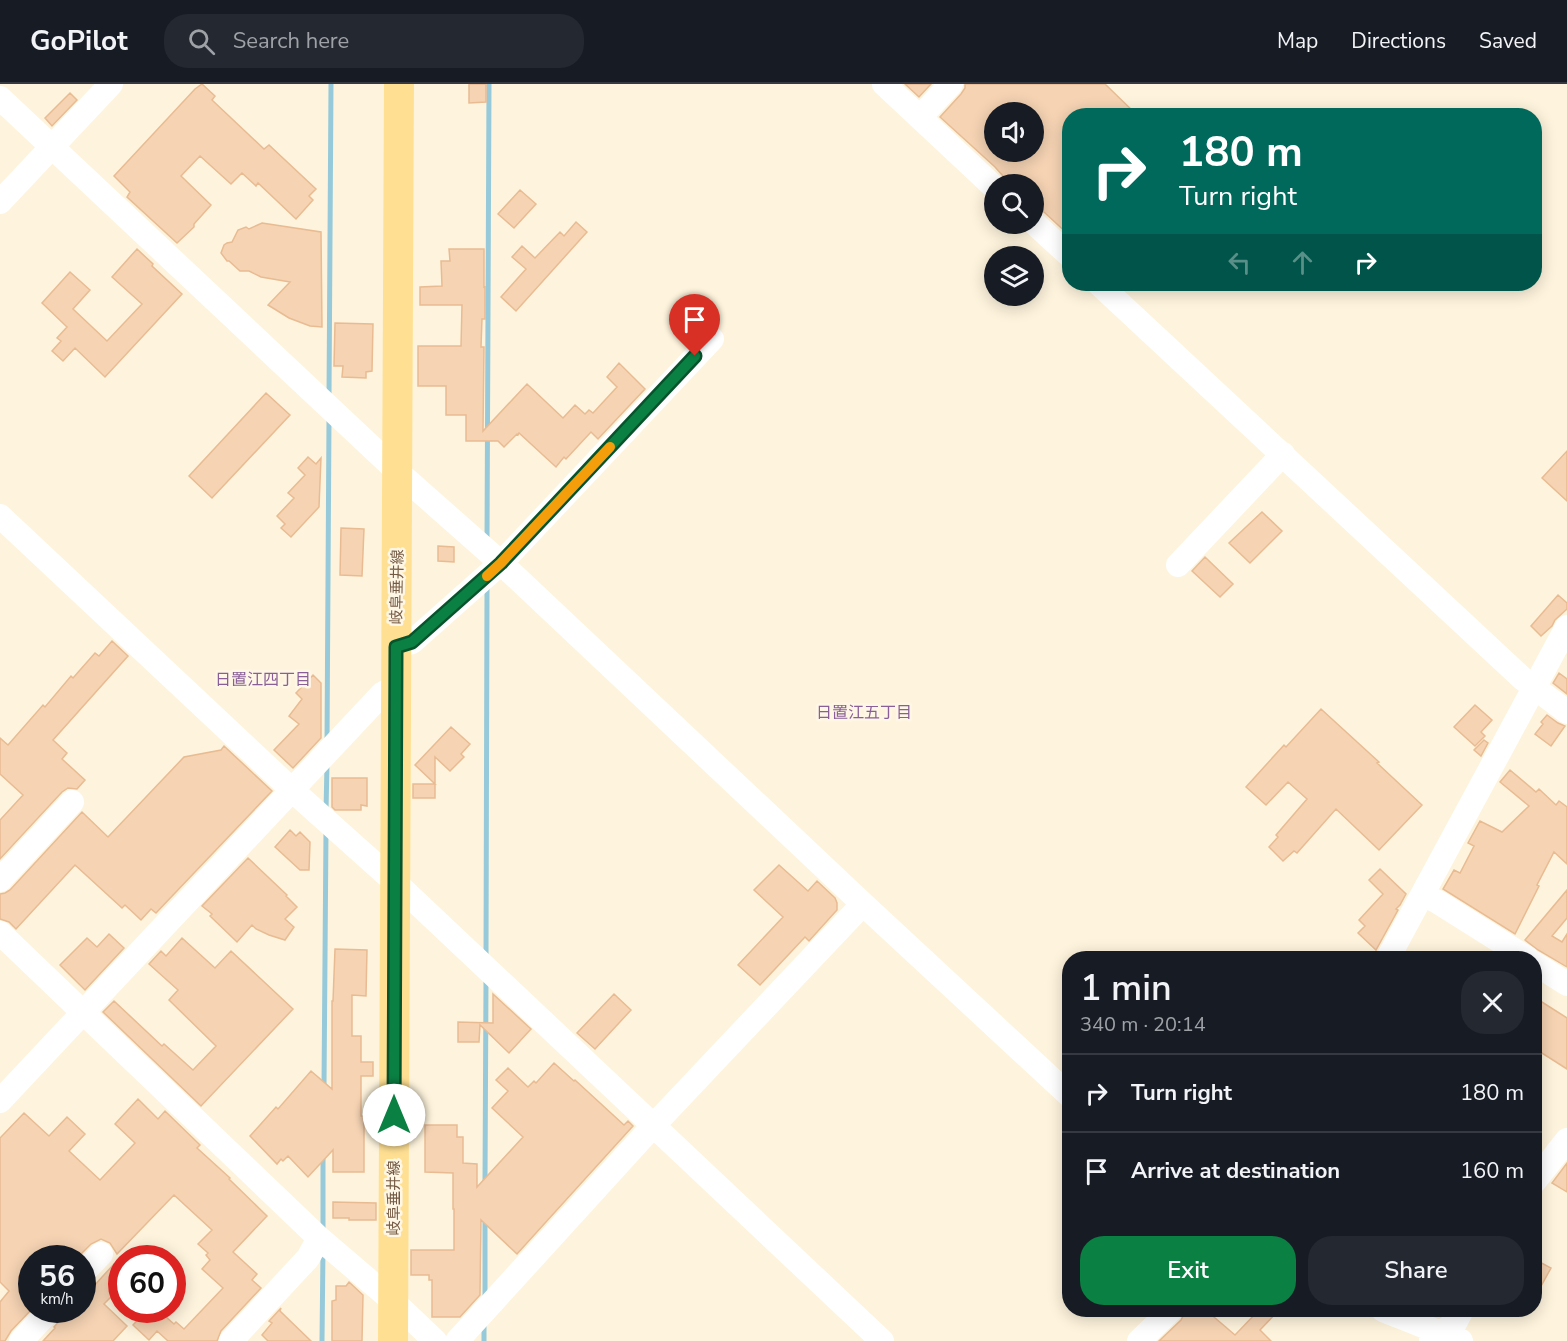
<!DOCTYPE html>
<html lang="en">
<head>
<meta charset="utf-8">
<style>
	body { margin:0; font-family:"Nunito Sans","Noto Sans JP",sans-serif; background:#242831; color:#f1f3f6; height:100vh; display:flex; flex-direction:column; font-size:22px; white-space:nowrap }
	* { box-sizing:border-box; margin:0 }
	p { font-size:20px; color:#9ea1a6 }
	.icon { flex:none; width:33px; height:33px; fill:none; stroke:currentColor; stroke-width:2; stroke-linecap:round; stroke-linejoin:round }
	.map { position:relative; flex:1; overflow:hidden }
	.details { position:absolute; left:1062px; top:867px; width:480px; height:366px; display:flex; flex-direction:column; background:#171b24; border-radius:24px; box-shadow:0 3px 15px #0003 }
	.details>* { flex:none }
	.guide { position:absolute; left:1062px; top:24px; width:480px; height:183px; border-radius:24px; box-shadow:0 3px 15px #0003; background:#00695c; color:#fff; overflow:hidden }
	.controls { position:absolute; left:984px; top:18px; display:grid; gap:12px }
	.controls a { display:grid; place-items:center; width:60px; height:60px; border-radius:50%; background:#171b24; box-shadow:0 3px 15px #0003; font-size:30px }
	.speed { position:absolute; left:18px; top:1161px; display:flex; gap:12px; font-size:30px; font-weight:700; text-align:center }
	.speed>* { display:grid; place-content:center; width:78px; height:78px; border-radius:50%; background:#171b24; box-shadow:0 3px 15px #0003; line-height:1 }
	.speed small { font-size:15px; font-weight:400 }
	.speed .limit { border:9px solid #d22; background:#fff; color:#111 }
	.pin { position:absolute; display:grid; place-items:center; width:51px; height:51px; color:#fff; margin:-62px -26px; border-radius:50% 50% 50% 0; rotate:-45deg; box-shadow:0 0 6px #0007 }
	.pin .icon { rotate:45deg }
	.me { position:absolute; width:66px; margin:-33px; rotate:0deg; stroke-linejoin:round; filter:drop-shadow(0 0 4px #0008) }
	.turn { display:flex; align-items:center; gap:21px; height:126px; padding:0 18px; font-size:27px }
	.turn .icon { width:78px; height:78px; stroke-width:2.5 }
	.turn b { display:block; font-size:42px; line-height:51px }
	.lanes { display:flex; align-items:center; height:57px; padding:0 18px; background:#0003; justify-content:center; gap:30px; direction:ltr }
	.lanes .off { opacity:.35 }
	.round { display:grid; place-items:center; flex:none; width:63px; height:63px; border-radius:24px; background:#242831 }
	.head { display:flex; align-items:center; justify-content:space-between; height:102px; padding:0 18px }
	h1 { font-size:36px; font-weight:600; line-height:45px }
	.primary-button { display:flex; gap:12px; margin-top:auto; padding:12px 18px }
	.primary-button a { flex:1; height:69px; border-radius:24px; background:#0b8043; color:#fff; font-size:24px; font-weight:600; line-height:69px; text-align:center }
	.primary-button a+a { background:#242831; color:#f1f3f6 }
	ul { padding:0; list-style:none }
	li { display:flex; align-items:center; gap:18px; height:78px; padding:0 18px; border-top:2px solid #363941 }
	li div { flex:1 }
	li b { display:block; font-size:22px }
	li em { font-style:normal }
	header { display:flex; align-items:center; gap:36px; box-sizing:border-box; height:84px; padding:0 30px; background:#171b24; border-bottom:2px solid #363941 }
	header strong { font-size:28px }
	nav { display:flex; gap:33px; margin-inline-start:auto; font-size:21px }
	.search { width:420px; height:54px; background:#242831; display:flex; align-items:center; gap:15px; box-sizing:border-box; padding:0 21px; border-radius:24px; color:#9ea1a6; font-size:22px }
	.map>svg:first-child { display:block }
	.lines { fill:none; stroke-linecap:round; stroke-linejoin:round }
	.stream { stroke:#96cada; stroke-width:5 }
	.building { fill:#f5d3b3; stroke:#e9bb92; stroke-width:1.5; fill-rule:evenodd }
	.minor { stroke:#fff; stroke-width:24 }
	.major { stroke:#ffe093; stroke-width:30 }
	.route-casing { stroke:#07532c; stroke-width:15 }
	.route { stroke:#0b8043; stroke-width:10 }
	.slow { stroke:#f59e0b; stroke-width:10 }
	.labels { text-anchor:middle; stroke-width:5; stroke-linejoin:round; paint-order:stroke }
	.street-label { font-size:15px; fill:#745a44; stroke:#fff7e5 }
	.neighbourhood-label { font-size:16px; fill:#8a5f99; stroke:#fff7e5 }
</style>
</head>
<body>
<header>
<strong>GoPilot</strong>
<div class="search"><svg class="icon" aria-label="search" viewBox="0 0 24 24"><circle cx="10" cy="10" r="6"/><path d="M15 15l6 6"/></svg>Search here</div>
<nav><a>Map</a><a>Directions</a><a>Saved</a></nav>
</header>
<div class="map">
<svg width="1567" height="1257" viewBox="0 0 1567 1257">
	<rect width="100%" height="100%" fill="#fef4dd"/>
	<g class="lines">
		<path class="stream" d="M 329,313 L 331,0
			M 487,457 L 489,0
			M 327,658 L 329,335
			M 326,727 L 327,680
			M 486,874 L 487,503
			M 324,1003 L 326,746
			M 485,1099 L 486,896
			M 323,1147 L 323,1070
			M 485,1213 L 485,1133
			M 322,1257 L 323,1166
			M 484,1257 L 484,1238"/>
	</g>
	<path class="building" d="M 202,0 L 215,12 L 212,16 L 264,65 L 269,61 L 316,105 L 309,112 L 313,116 L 296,135 L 258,99 L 256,102 L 242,89 L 231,100 L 200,72 L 181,92 L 211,121 L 194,140 L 194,143 L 177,159 L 127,113 L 130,108 L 114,92 L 195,5 Z
		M 469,0 L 486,0 L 486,18 L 469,19 Z
		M 905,0 L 931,0 L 919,13 Z
		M 965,0 L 1105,0 L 1138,32 L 1070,32 L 1070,152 L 1044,128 L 1034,123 L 1034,100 L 1010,100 L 995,83 L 940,33 L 961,10 L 965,4 ZM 994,28 L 1034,28 L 1034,68 L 994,68 Z
		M 70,9 L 77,16 L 52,42 L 45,34 Z
		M 520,106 L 536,120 L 514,144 L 498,130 Z
		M 576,138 L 587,148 L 516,227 L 501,213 L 526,185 L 512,173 L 522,162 L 535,174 L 560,148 L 564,152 Z
		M 262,139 L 321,148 L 322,243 L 310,242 L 289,234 L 268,221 L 290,198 L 261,193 L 249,187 L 240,187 L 229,177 L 227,177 L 221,169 L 224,161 L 227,159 L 232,158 L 238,146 L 246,143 L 249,145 Z
		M 137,165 L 153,180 L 152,182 L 182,210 L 105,293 L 75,264 L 63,277 L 52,267 L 61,257 L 57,254 L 67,243 L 42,219 L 70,188 L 90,206 L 73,225 L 107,257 L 142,220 L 112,193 Z
		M 449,165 L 484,165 L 484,204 L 485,202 L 485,235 L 482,235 L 481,263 L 484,263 L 483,347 L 527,300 L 563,334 L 575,321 L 585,330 L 589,326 L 593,329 L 617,303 L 607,293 L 619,279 L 645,305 L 598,355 L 591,348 L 566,375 L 564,373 L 556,383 L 519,349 L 518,351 L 517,350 L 504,363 L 498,357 L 466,357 L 466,331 L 446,331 L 446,302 L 418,302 L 418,262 L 461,262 L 462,221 L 420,221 L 420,203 L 442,202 L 441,177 L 450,177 Z
		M 335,239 L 373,240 L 372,287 L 366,288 L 366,294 L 342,293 L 343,282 L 334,282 Z
		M 266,309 L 290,331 L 212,414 L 189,392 Z
		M 1567,367 L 1567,417 L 1542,394 Z
		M 308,373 L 316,380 L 321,374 L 319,423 L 291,453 L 281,444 L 285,440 L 277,432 L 294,414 L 288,409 L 305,391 L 298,384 Z
		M 1262,428 L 1282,447 L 1250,479 L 1229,459 Z
		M 341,444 L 364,445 L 362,492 L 340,491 Z
		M 438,462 L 454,463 L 454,478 L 438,477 Z
		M 1205,473 L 1233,500 L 1220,513 L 1192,487 Z
		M 1558,511 L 1567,519 L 1567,525 L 1555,536 L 1552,542 L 1541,552 L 1531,542 Z
		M 112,557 L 128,572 L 53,656 L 67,669 L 62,675 L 85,696 L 77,705 L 68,704 L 62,708 L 0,775 L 0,736 L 23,711 L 0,690 L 0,654 L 8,661 L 43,621 L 45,623 L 71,592 L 73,594 L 95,569 L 99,572 Z
		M 1559,589 L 1567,595 L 1567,610 L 1553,599 Z
		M 313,591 L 321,599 L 321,654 L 293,684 L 274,666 L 299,640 L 289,632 L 302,615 L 296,609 Z
		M 1475,621 L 1492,636 L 1481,648 L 1485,652 L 1475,662 L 1454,643 Z
		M 1321,625 L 1379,678 L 1377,679 L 1422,721 L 1379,766 L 1336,725 L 1297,769 L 1294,767 L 1283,777 L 1269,763 L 1278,753 L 1276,751 L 1307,715 L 1288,698 L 1266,721 L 1246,703 L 1284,661 L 1286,663 Z
		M 1547,631 L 1558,639 L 1565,642 L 1551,662 L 1535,650 L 1543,640 L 1541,638 Z
		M 451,643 L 470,660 L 461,670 L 464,673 L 450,687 L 435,673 L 435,714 L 413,714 L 413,700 L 435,700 L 415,681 Z
		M 1484,656 L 1488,659 L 1481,672 L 1474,666 Z
		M 224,662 L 272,707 L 156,829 L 151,825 L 141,836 L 125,821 L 122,824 L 75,781 L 16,845 L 9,838 L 0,835 L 0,810 L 5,809 L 10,806 L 82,728 L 108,753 L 184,673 L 221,666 Z
		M 1510,686 L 1536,708 L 1539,705 L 1556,721 L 1559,717 L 1567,723 L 1567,780 L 1554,768 L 1537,801 L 1539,802 L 1515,850 L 1443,805 L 1454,786 L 1460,789 L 1474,762 L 1468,759 L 1480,737 L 1502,748 L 1529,722 L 1500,698 Z
		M 332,694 L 367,694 L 367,722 L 361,721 L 361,726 L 335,726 L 332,723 Z
		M 290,746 L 296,752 L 300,748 L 310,758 L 309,786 L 300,786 L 275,763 Z
		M 248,774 L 287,811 L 286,812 L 297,823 L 285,835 L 294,843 L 285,856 L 269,851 L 256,845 L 252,841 L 237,858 L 210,832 L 212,830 L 202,822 Z
		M 779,781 L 808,807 L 817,797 L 835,814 L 837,819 L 837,826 L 809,857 L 805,853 L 760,901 L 738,881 L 783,833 L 754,806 Z
		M 1380,785 L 1406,810 L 1400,821 L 1396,825 L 1398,826 L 1376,866 L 1358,849 L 1365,842 L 1359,836 L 1383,810 L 1369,796 Z
		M 1567,806 L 1567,834 L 1552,852 L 1562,858 L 1567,850 L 1567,883 L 1538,866 L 1525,856 Z
		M 109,850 L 124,864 L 85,906 L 60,881 L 87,854 L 97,863 Z
		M 182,854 L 215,884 L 231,867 L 293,925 L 201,1022 L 103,928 L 114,917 L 162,962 L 164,960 L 193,986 L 216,962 L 169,916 L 178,906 L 149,880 L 161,867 L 166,872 Z
		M 335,865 L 367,866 L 366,912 L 352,911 L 352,952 L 361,952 L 361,978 L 373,978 L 373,992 L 361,992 L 361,1032 L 364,1032 L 364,1088 L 333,1088 L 333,1066 L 308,1093 L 288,1072 L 283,1077 L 281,1075 L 277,1080 L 250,1052 L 276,1023 L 278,1025 L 311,987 L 332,1005 L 332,917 L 333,917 Z
		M 493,910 L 531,945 L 509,969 L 480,941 L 479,958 L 458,958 L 458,938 L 493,939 Z
		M 614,910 L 631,926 L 595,965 L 577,949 Z
		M 1534,913 L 1567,934 L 1567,985 L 1534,964 Z
		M 554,979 L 574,997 L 575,996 L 624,1041 L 628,1037 L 633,1042 L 517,1170 L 481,1136 L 480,1211 L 460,1233 L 432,1233 L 432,1196 L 429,1196 L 429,1191 L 411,1191 L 411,1166 L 454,1166 L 454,1125 L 453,1125 L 453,1089 L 425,1088 L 425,1041 L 457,1041 L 457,1053 L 463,1053 L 463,1079 L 477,1080 L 477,1103 L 523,1053 L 492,1024 L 508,1007 L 496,996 L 508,984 L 528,1003 L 534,997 L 536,999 Z
		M 138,1015 L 158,1035 L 165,1027 L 200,1061 L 197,1064 L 230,1094 L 229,1095 L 267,1132 L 233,1168 L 257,1190 L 252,1196 L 261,1204 L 221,1247 L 217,1257 L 168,1257 L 157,1247 L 149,1256 L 133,1241 L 147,1226 L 158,1226 L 174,1240 L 176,1238 L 184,1245 L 223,1204 L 202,1185 L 210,1176 L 206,1171 L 208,1169 L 198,1160 L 212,1146 L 174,1111 L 117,1170 L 110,1159 L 101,1155 L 91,1160 L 77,1174 L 32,1174 L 32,1179 L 19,1192 L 25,1198 L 22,1201 L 32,1210 L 32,1225 L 11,1247 L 5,1257 L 0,1257 L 0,1218 L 9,1207 L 0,1198 L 0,1054 L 24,1029 L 49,1052 L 67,1033 L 85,1050 L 69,1067 L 100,1096 L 135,1059 L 115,1040 Z
		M 1567,1079 L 1567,1108 L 1552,1099 Z
		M 333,1118 L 376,1119 L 376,1136 L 349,1136 L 349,1134 L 333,1134 Z
		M 1534,1175 L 1551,1184 L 1534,1215 Z
		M 114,1180 L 122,1188 L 122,1202 L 104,1220 L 127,1242 L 113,1257 L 43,1257 L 55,1244 L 54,1243 L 61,1235 L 64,1230 L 64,1226 L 82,1226 L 82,1204 L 89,1202 L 92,1204 Z
		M 349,1198 L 363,1211 L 362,1257 L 332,1257 L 332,1217 L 336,1216 L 336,1202 L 346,1202 Z
		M 281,1224 L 280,1227 L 311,1257 L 268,1257 L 262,1251 L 272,1239 L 269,1237 Z
		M 1185,1226 L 1222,1226 L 1214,1233 L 1235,1251 L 1259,1226 L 1279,1226 L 1260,1246 L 1271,1257 L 1159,1257 L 1181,1236 L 1184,1230 Z"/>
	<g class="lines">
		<path class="minor" d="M 884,0 L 994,103
			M 0,14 L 398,388 L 501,479 L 863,820 L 1070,1012
			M 920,33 L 951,0
			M 0,118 L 111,0
			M 1034,139 L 1070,172
			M 1099,200 L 1523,595 L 1567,628
			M 0,432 L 292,706 L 396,799 L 882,1257
			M 1178,481 L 1283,370
			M 396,563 L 412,558 L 501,479 L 712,255
			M 0,796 L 72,718
			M 1423,811 L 1438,818 L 1527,874
			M 0,849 L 319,1154 L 393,1217 L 435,1257
			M 1388,874 L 1567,543
			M 1534,879 L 1567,900
			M 0,1017 L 382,610 L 396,602
			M 1534,1098 L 1567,1056
			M 82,1190 L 101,1170
			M 1383,1226 L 1461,1257
			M 1431,1255 L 1455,1239 L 1462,1226
			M 21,1257 L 50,1226
			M 231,1257 L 308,1174 L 319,1154
			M 457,1257 L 653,1042 L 863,820
			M 1139,1257 L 1171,1226"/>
		<path class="major" d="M 393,1257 L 399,0"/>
	</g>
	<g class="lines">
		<defs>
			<path id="route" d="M 394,1031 L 396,563 L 412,558 L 501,479 L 695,272"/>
		</defs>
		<use href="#route" class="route-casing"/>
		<use href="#route" class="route"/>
		<path class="slow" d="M 487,492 L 501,479 L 610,363"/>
	</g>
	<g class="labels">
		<g class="street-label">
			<text transform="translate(397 503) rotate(-89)" y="5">岐阜垂井線</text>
			<text transform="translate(394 1114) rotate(-90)" y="5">岐阜垂井線</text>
		</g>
		<g class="neighbourhood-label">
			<text x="263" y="601">日置江四丁目</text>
			<text x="864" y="634">日置江五丁目</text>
		</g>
	</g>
</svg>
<div class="controls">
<a><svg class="icon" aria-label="sound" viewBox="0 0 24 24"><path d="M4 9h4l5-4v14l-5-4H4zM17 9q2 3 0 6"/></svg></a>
<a><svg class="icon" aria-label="search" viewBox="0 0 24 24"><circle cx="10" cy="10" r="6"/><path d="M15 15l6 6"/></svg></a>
<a><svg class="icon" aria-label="layers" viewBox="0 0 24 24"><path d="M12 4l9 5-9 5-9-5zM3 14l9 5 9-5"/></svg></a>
</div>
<div class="speed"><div>56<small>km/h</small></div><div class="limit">60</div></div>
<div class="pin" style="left:695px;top:272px;background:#d93025"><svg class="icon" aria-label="arrive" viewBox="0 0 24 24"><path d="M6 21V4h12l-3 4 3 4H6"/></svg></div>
<svg class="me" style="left:394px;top:1031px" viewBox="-20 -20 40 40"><circle r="19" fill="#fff"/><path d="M0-13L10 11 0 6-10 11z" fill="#0b8043"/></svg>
<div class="guide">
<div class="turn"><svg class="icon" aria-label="right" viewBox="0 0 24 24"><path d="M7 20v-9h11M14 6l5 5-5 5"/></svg><div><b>180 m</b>Turn right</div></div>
<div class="lanes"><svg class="icon off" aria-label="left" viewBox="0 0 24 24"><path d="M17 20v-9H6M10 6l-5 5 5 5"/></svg><svg class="icon off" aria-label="ahead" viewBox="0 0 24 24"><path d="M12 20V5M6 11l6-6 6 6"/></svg><svg class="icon" aria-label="right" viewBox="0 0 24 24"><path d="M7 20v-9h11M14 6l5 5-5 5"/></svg></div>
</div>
<section class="details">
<div class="head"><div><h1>1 min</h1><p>340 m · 20:14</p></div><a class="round"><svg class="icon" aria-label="close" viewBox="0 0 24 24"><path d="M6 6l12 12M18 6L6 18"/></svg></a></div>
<ul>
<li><svg class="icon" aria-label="right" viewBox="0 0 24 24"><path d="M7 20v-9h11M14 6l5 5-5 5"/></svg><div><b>Turn right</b></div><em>180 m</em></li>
<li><svg class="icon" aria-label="arrive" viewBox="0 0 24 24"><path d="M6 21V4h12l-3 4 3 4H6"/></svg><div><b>Arrive at destination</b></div><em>160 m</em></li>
</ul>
<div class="primary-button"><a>Exit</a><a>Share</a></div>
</section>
</div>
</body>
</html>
